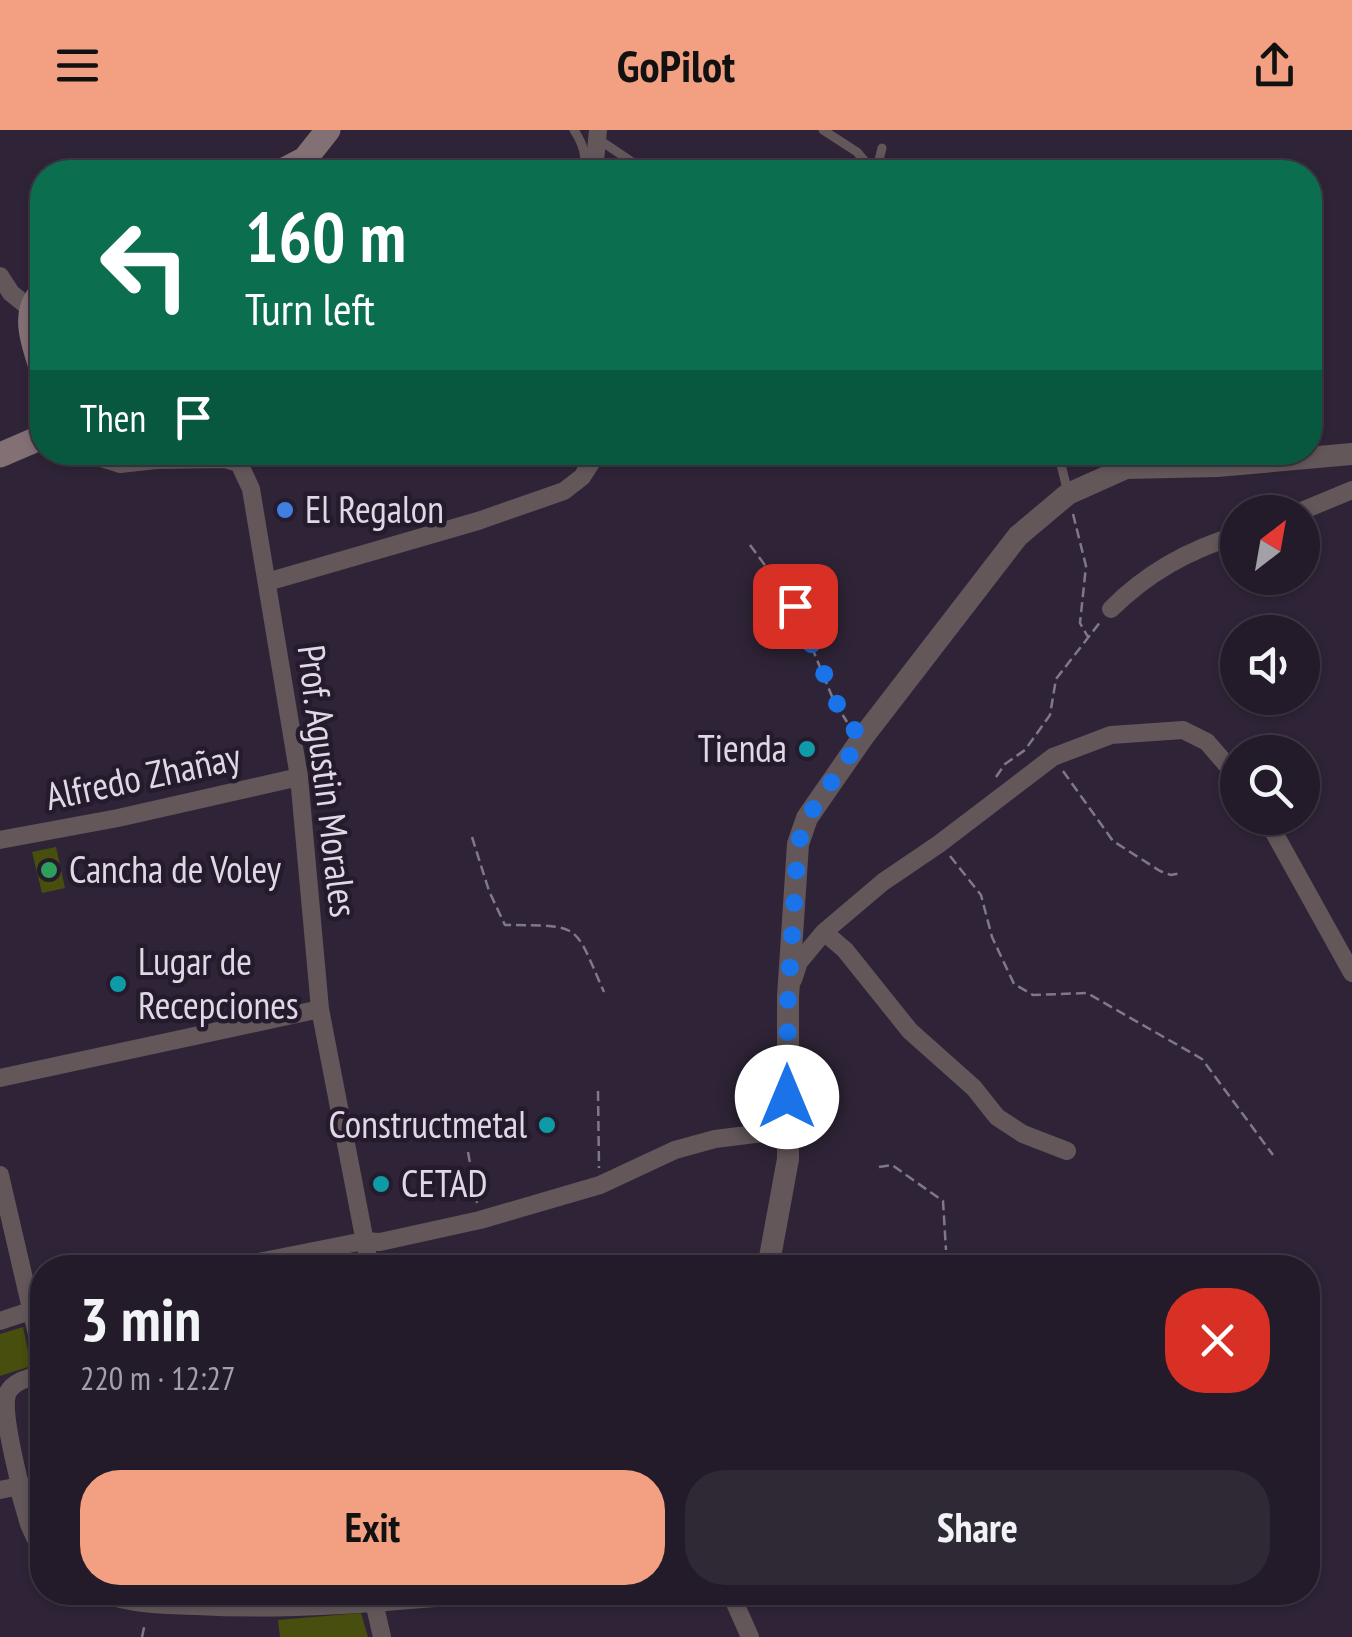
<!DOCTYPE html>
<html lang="en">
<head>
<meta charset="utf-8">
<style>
	body { margin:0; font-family:"PT Sans Narrow",sans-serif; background:#2f2835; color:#f1f3f6; height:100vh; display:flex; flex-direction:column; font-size:38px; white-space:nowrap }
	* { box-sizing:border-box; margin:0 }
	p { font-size:32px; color:#a3a1a8 }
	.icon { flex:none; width:55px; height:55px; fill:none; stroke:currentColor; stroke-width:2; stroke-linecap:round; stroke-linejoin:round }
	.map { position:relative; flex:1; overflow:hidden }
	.drawer { position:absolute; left:30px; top:1125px; width:1290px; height:350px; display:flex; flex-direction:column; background:#231b29; border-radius:40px; box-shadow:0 2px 8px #0004,0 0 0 2px #403946 }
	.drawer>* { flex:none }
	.top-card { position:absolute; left:30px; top:30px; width:1292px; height:305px; border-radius:40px; box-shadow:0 2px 8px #0004,0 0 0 2px #403946; background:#0b6e4f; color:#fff; overflow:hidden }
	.needle { width:65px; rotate:31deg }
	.fabs { position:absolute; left:1220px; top:365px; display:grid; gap:20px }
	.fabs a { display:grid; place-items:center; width:100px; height:100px; border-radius:50%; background:#231b29; box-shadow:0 2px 8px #0004,0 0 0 2px #403946; font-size:50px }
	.pin { position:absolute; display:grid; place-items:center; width:85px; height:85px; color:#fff; margin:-42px; border-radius:20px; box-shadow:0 5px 15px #0006 }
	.me { position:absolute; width:110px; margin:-55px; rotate:0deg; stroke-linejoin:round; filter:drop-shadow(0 0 8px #0008) }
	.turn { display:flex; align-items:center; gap:35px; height:210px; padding:0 50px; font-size:45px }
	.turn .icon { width:130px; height:130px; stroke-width:2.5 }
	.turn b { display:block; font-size:70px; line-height:85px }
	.then { display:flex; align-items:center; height:95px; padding:0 50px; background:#0003; gap:20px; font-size:38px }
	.round { display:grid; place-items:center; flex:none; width:105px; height:105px; border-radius:40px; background:#2f2835 }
	.head { display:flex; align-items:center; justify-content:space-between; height:170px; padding:0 50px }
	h1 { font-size:60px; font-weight:700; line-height:75px }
	.cta { display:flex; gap:20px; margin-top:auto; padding:20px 50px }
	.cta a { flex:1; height:115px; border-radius:40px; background:#f2a081; color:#111; font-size:40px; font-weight:700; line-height:115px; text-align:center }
	.cta a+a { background:#2f2835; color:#f1f3f6 }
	header { display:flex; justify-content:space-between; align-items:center; height:130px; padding:0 50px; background:#f2a081; color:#111; font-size:45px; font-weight:700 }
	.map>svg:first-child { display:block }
	.green { fill:#484e0d }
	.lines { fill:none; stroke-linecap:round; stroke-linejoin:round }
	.path { stroke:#807787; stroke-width:2.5; stroke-dasharray:10 5; stroke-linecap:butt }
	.service { stroke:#63575a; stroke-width:9 }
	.minor { stroke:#63575a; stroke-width:18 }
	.tertiary { stroke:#63575a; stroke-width:22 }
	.secondary { stroke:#837074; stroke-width:25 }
	.route { stroke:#1a73e8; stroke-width:18; stroke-dasharray:0 32.4 }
	.shop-dot { fill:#3f7fe0; stroke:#251b2d; stroke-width:4 }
	.culture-dot { fill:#0f9aa8; stroke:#251b2d; stroke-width:4 }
	.leisure-dot { fill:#2e9e5b; stroke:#251b2d; stroke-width:4 }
	.labels { text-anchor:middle; stroke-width:9; stroke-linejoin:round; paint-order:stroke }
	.poi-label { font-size:38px; fill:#dfd9e5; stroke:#251b2d; text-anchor:start }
	.street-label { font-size:38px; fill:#dfd9e5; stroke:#251b2d }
</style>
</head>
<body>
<header><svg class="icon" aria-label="menu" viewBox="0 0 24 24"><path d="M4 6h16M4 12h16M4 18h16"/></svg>GoPilot<svg class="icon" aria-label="share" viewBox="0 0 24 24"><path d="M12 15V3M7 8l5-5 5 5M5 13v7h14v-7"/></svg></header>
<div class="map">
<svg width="1352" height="1507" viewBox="0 0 1352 1507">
	<rect width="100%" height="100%" fill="#2f2437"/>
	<path class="green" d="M 56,717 L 65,758 L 42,763 L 32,722 Z
		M 23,1197 L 31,1236 L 0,1246 L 0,1204 Z
		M 361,1483 L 368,1507 L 280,1507 L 278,1490 Z"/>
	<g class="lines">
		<path class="path" d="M 1073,384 L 1086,436 L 1080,493 L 1088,507
			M 750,415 L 795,476 L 833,569 L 847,592
			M 1063,641 L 1113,711 L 1160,741 L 1171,745 L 1181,743
			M 996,647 L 1005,634 L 1025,620 L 1050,585 L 1056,549 L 1101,491
			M 472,707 L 489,761 L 505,795 C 583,796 573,792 604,862
			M 950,726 L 981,765 L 992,807 L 1014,854 L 1033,865 L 1087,863 L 1202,929 L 1273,1025
			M 598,961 L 599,1038
			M 468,1022 L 477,1073
			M 879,1037 L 892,1035 L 943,1071 L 946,1120
			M 142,1507 L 145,1493"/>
		<path class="service" d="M 574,0 C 583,14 588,27 582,42
			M 823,0 L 857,22 L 874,42
			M 598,9 L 647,42
			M 876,42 L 882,18
			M 1058,322 L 1068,363"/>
		<path class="minor" d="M 594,42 L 598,0
			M 0,146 L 11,163 L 31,179
			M 82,322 L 120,334 L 156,330 L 225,329 L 239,333 L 251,359 L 299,647 L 320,879 L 370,1138
			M 1299,382 L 1352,360
			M 267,452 L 478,391 L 564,361 L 582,347 L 598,322
			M 1111,479 C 1146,444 1190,419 1238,405
			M 1266,688 L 1352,843
			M 0,710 L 118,688 L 299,647
			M 824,802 L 845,820 L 910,901 L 974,958 L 997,987 L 1023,1004 L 1067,1021
			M 793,850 L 799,832 L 824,802 L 883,752 L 939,714 L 1053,627 L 1111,605 L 1183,600 L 1207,612 L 1238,648
			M 0,948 L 320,879
			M 0,1045 L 42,1226
			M 228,1138 L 364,1111 L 380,1112 L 480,1090 L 600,1055 L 675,1020 L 715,1009 L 787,1000
			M 0,1191 L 42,1177
			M 0,1360 L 20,1356 C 16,1335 0,1279 8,1262 C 15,1250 30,1248 42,1244
			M 730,1462 L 750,1507
			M 374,1472 L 382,1507"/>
		<path class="tertiary" d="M 768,1138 L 788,1029 L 788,867 L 798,714 L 807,688 L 863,607 L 1018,406 L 1068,364 L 1126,338 L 1217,336 L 1352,324
			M 20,1356 L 31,1394 L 42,1418
			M 104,1462 C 133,1473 166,1473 196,1474 C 290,1479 383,1471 477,1462"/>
		<path class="secondary" d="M 280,42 L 305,29 L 328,0
			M 42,162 C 21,184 34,214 42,240
			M 0,325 L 42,307"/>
	</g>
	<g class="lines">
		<path class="route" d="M 787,967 L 788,868 L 798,714 L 807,688 L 862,607 L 844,590 L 795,476"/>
	</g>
	<circle class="shop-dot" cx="285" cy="380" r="10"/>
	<g class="culture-dot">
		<circle cx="807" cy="619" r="10"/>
		<circle cx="118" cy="854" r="10"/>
		<circle cx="547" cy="995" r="10"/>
		<circle cx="381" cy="1054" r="10"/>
	</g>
	<circle class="leisure-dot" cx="49" cy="740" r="10"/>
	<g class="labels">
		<g class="poi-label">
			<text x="305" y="393">El Regalon</text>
			<text x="787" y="632" text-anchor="end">Tienda</text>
			<text x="69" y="753">Cancha de Voley</text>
			<text x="138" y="845">Lugar de<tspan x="138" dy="44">Recepciones</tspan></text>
			<text x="527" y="1008" text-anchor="end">Constructmetal</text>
			<text x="401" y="1067">CETAD</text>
		</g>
		<g class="street-label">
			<text transform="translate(143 647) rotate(-12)" y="13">Alfredo Zhañay</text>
			<text transform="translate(327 651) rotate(83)" y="13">Prof. Agustin Morales</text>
		</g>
	</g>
</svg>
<div class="fabs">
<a><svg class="needle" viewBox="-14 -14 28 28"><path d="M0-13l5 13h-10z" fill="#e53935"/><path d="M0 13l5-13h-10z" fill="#a3a1a8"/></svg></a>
<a><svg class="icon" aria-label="sound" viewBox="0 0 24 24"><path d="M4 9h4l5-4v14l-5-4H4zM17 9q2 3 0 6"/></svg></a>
<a><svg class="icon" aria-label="search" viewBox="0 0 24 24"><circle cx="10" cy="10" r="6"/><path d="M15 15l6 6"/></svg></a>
</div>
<div class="pin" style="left:795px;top:476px;background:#d93025"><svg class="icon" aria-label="arrive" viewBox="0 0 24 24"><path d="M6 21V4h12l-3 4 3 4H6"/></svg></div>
<svg class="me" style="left:787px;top:967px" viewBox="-20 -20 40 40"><circle r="19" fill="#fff"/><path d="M0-13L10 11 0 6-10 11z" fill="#1a73e8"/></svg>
<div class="top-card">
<div class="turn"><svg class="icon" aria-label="left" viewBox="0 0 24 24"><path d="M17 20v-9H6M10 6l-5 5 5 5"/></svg><div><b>160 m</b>Turn left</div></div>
<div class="then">Then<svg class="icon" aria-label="arrive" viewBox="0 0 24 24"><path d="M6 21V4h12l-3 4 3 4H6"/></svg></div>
</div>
<section class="drawer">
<div class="head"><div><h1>3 min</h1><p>220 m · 12:27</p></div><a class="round" style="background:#d93025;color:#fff"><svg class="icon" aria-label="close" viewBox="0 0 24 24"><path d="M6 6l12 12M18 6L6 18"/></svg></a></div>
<div class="cta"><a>Exit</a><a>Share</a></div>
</section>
</div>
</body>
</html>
